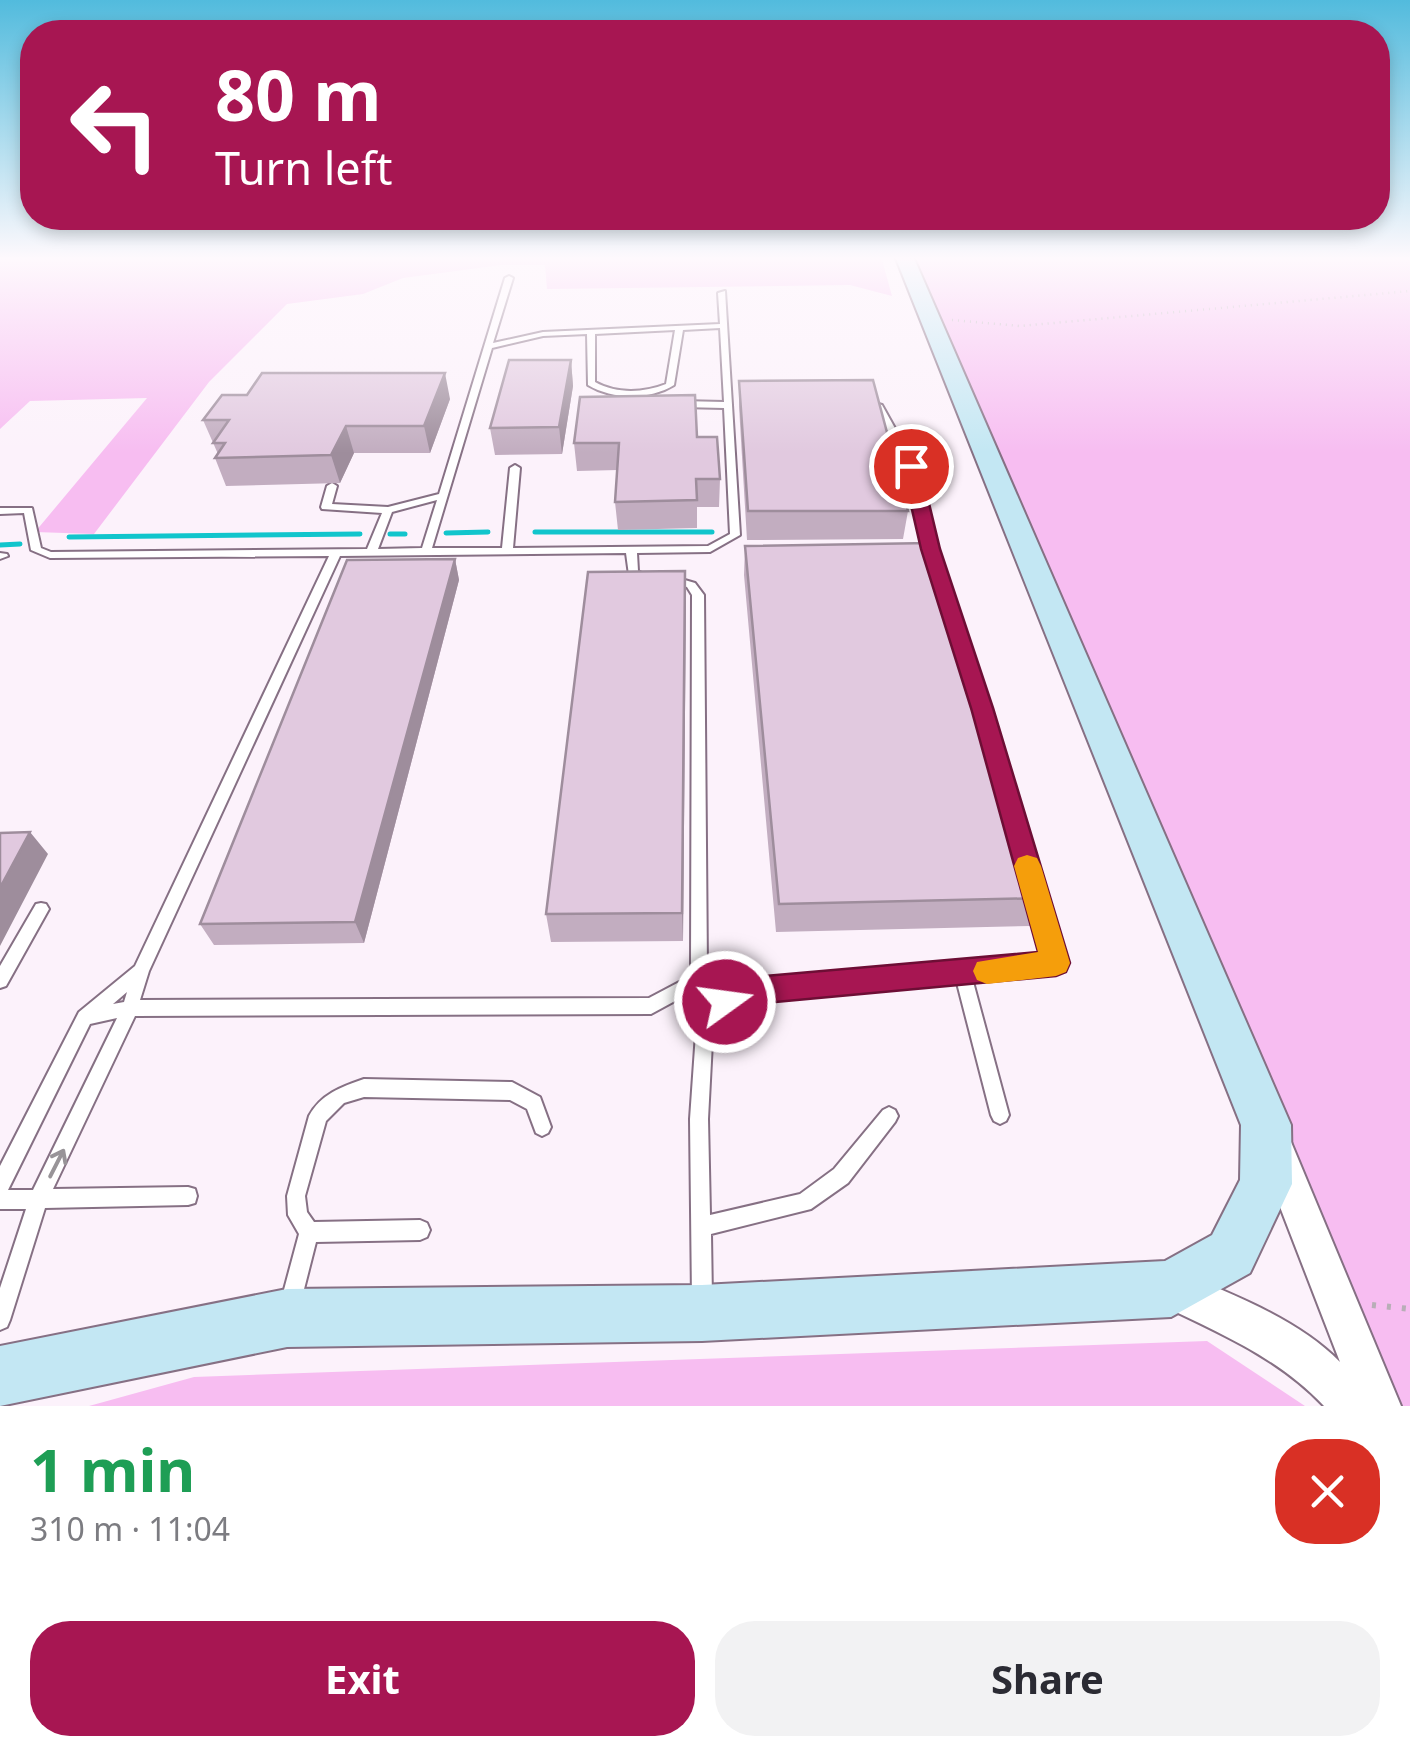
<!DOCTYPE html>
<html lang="en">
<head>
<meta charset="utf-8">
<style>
	body { margin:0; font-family:"Noto Sans",sans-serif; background:#f2f2f3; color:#2b2b33; height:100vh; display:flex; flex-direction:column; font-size:38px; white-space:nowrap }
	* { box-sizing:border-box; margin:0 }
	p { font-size:32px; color:#7c7c81 }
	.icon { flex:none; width:55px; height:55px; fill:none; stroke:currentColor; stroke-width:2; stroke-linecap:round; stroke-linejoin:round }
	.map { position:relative; height:1406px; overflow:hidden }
	.drawer { display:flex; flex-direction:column; background:#fff; flex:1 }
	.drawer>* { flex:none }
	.hud { position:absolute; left:20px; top:20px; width:1370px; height:210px; border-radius:40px; box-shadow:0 5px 15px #0003; background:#a71652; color:#fff; overflow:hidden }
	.pin { position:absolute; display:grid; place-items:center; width:85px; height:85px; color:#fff; margin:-42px; border:5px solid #fff; border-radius:50%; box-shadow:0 2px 10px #0007 }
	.me { position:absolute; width:110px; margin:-55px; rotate:76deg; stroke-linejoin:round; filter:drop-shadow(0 0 8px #0008) }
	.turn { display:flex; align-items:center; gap:35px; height:210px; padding:0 30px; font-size:45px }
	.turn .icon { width:130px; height:130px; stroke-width:2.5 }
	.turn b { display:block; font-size:70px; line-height:85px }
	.round { display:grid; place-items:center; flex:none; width:105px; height:105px; border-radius:40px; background:#f2f2f3 }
	.head { display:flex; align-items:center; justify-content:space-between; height:170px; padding:0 30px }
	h1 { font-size:60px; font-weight:700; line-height:75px; color:#1e9e55 }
	.primary-button { display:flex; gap:20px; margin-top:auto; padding:20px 30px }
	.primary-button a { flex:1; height:115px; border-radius:40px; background:#a71652; color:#fff; font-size:40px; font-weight:700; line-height:115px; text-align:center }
	.primary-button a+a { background:#f2f2f3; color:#2b2b33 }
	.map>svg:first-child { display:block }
	.green { fill:#f7bdf1 }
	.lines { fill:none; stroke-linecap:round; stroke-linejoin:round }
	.stream { stroke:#11c5cc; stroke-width:5 }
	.lane-casing { stroke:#867084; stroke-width:4 }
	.street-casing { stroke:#867084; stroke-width:4 }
	.secondary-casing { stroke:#867084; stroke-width:4 }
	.path-far1 { stroke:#b8aeb7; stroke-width:2.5; stroke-dasharray:1 5; stroke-linecap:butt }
	.path { stroke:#b8aeb7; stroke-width:6; stroke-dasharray:4 11; stroke-linecap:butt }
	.lane { fill:#fff; fill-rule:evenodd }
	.street { fill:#fff; fill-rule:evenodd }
	.secondary { fill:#c3e7f3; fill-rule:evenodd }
	.wall { fill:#c2adc0 }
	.shaded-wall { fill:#9e8d9c }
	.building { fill:#e1c9df; stroke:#9e8d9c; stroke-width:2.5 }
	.oneway { stroke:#989498 }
	.route { fill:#a71652; stroke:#6d0e35; stroke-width:2.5 }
	.slow { fill:#f59e0b }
</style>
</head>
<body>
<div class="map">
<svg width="1410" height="1406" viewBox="0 0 1410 1406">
	<rect width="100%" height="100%" fill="#fcf2fb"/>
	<path class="green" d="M 252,256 L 881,256 L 892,296 L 850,285 L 547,289 L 545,265 L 501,265 L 403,278 L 363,294 L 287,304 L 209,382 L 94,534 L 35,532 L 147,398 L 30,401 L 0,429 L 0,259 Z
		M 916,256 L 1410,256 L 1410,1406 L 1381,1406 L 1038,542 L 936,321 Z
		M 1207,1341 L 1305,1406 L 89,1406 L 194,1377 Z"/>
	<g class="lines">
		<path class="stream" d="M 535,532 L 712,532
			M 446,533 L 488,532
			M 390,534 L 405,534
			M 69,537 L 360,534
			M 0,545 L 20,544"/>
		<defs>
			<path id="lane" d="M 509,276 L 513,278 L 493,343 L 543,332 L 720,324 L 718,293 L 725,291 L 740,535 L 710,552 L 637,553 L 638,571 L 651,578 L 646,581 L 629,575 L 626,553 L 340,556 L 149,971 L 140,1000 L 649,998 L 685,979 L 691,968 L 692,595 L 687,587 L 667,581 L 666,579 L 667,577 L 671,576 L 695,583 L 704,595 L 707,969 L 697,989 L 651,1014 L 135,1016 L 53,1189 L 188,1187 L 195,1189 L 197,1196 L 195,1203 L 188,1205 L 45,1208 L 10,1320 L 7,1327 L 0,1330 L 0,1288 L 26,1209 L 0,1209 L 0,1166 L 79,1012 L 135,966 L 329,556 L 50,558 L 31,550 L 24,513 L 0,514 L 0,508 L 32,508 L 41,548 L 51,552 L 367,549 L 382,513 L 322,509 L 321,507 L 327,486 L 332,483 L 337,486 L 332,504 L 388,507 L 439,494 L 505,278 ZM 720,328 L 724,402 L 681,401 L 677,404 L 681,407 L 724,408 L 730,534 L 708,546 L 513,548 L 520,468 L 515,465 L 510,468 L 502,548 L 432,548 L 492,348 L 543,336 L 587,334 L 588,385 C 613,400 650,400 674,385 L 683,330 ZM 675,330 L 666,384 C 643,393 617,394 595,382 L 595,334 ZM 437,500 L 422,548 L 378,549 L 392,512 ZM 127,992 L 124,1002 L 113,1004 ZM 117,1018 L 33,1190 L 8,1190 L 90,1024 Z
				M 875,403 L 882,405 L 916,466 L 938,556 L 937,558 L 933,559 L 928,556 L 906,466 L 874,405 Z
				M 0,553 L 7,554 L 8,556 L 0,559 Z
				M 1035,885 L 1040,887 L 1042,891 L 1063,963 L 1061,968 L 972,978 L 1009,1115 L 1006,1121 L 1000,1124 L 994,1121 L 991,1115 L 956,979 L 754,998 L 731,1007 L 713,1023 L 708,1119 L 710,1215 L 800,1194 L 834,1169 L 883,1110 L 889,1107 L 895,1110 L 898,1116 L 895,1122 L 848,1183 L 811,1209 L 711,1234 L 712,1299 L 709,1306 L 702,1309 L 695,1306 L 692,1299 L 690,1119 L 697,1019 C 710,998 732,992 754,984 L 1045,957 L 1028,891 L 1030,887 Z
				M 41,903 L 46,904 L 49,909 L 6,986 L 0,988 L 0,966 L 36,904 Z
				M 364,1079 L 512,1082 L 540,1097 L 551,1127 L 548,1133 L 542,1136 L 536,1133 L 527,1109 L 510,1100 L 364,1097 L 344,1103 L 326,1121 L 305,1196 L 307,1212 L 314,1222 L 420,1220 L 427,1223 L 430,1230 L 427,1237 L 420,1240 L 316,1242 L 301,1301 L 298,1308 L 291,1311 L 284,1308 L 281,1301 L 299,1234 L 288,1215 L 287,1196 L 309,1116 C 321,1094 341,1087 364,1079 Z"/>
			<path id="street" d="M 1278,1137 L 1291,1142 L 1401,1406 L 1324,1406 C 1278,1357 1217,1332 1157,1303 L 1151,1289 L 1157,1275 L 1171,1269 C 1227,1292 1297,1318 1340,1362 L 1260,1155 L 1265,1142 Z"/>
			<path id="secondary" d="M 895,256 L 913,256 L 1291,1125 L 1292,1184 L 1250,1273 L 1171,1317 L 702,1341 L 287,1347 L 0,1406 L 0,1346 L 287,1289 L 702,1285 L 1165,1261 L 1212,1235 L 1240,1180 L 1241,1125 Z"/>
		</defs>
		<use href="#lane" class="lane-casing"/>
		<use href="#street" class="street-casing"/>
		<use href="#secondary" class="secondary-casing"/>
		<path class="path-far1" d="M 952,320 L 1020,326 L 1410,291"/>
		<path class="path" d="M 1372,1305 L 1410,1309"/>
		<use href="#lane" class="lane"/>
		<use href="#street" class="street"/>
		<use href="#secondary" class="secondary"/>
	</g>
	<path class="wall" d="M 571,360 L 573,386 L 562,454 L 495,455 L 490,428 Z
		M 739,381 L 908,511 L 903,539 L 747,540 L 739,407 Z
		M 450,399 L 430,453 L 354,453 L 340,483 L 226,486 L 215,458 L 218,454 L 203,420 Z
		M 697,437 L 720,479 L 719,507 L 697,507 L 697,528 L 618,530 L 615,502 L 618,470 L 577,471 L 574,443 Z
		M 745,546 L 1044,898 L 1031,926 L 776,932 L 744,575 Z
		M 455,559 L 459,580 L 364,943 L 214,945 L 200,924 Z
		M 685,571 L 683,941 L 551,942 L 546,914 Z"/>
	<path class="shaded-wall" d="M 571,360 L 573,386 L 562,454 L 559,427 Z
		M 445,373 L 450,399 L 430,453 L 424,426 Z
		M 346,426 L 354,453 L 340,483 L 331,455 Z
		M 455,559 L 459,580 L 364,943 L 355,922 Z
		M 685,571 L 686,600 L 683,941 L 682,913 Z
		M 30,832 L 48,854 L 0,946 L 0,888 Z"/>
	<path class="building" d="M 509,360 L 571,360 L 559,427 L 490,428 Z
		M 262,373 L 445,373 L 424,426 L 346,426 L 331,455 L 215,458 L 225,443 L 213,443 L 229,420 L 203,420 L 222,395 L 247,395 Z
		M 873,380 L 908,511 L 748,511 L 739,381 Z
		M 695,395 L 697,437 L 717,437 L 720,479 L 696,479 L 697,500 L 615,502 L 619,443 L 574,443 L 580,397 Z
		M 930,543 L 1044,898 L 779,904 L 745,546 Z
		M 455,559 L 355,922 L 200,924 L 347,560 Z
		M 685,571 L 682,913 L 546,914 L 588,572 Z
		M 30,832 L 0,888 L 0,833 Z"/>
	<defs><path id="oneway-shaft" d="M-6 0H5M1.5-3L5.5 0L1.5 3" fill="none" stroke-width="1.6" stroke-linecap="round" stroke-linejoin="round" transform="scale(2.5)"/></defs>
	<use class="oneway" href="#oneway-shaft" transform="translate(57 1163) rotate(-63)"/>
	<linearGradient id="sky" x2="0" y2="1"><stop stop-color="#52bbdd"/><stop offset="0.57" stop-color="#fef9fd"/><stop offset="1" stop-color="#fef9fd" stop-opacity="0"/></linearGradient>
	<rect width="1410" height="453" fill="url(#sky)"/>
	<path class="route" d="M 911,461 L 920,466 L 940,549 L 993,708 L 1070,963 L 1066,972 L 1056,976 L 754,1004 L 725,1015 L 715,1011 L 710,1002 L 715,992 L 754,977 L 1038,952 L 971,708 L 921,549 L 902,466 Z"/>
	<path class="slow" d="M 1027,855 L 1037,858 L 1041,866 L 1070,963 L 1066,972 L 1056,976 L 987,984 L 977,980 L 973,971 L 977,962 L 1038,952 L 1014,866 L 1018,858 Z"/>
</svg>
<div class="pin" style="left:911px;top:466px;background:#d93025"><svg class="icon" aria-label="arrive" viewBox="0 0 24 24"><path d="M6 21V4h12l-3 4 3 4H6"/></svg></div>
<svg class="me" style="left:725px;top:1002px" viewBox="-20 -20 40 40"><circle r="17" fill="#a71652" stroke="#fff" stroke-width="3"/><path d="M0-11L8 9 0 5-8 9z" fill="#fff"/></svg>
<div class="hud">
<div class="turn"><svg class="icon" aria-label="left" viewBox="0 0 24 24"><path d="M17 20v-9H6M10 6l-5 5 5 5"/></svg><div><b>80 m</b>Turn left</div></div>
</div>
</div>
<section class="drawer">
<div class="head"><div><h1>1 min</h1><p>310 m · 11:04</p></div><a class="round" style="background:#d93025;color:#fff"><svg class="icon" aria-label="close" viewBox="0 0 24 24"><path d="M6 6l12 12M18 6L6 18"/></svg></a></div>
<div class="primary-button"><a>Exit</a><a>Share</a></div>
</section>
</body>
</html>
